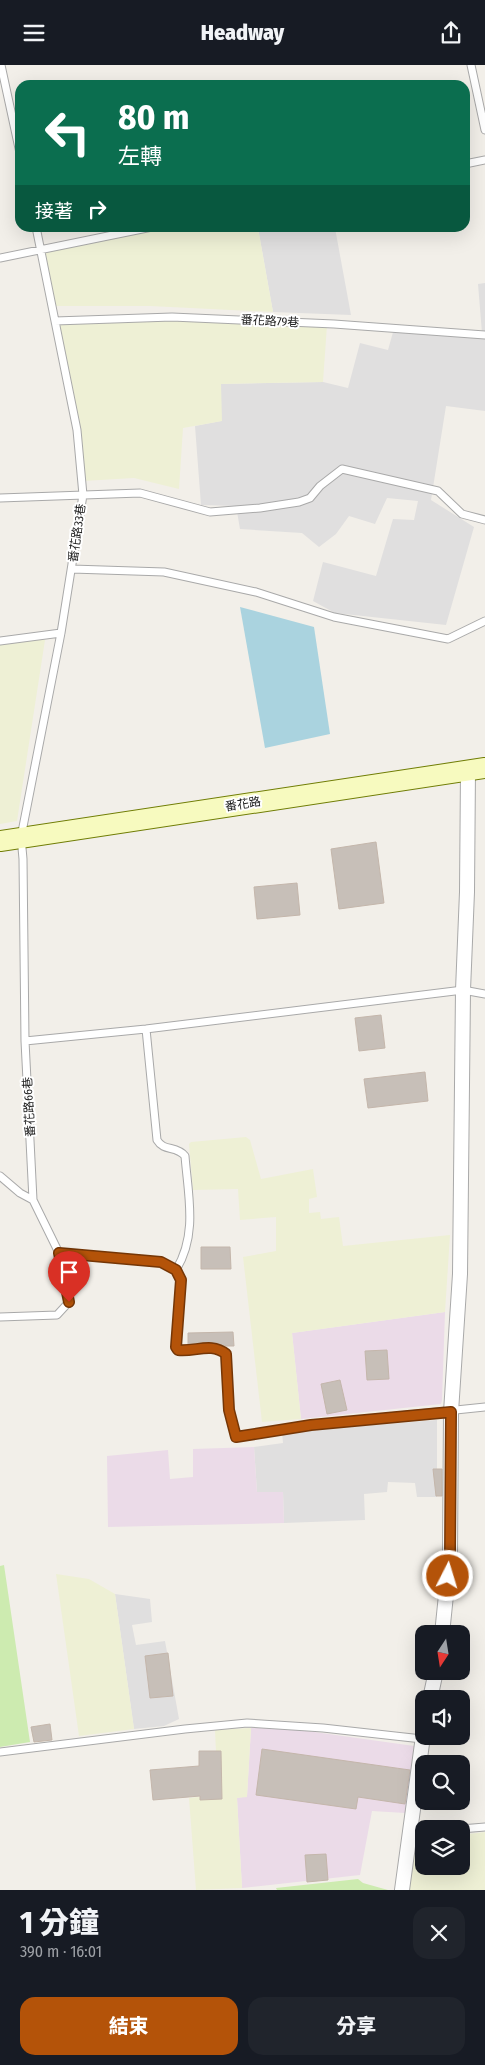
<!DOCTYPE html>
<html lang="zh-TW">
<head>
<meta charset="utf-8">
<style>
	body { margin:0; font-family:"Fira Sans Condensed","Noto Sans TC",sans-serif; background:#20242c; color:#f1f3f6; height:100vh; display:flex; flex-direction:column; font-size:19px; white-space:nowrap }
	* { box-sizing:border-box; margin:0 }
	p { font-size:16px; color:#9ea1a6 }
	.icon { flex:none; width:28px; height:28px; fill:none; stroke:currentColor; stroke-width:2; stroke-linecap:round; stroke-linejoin:round }
	.map { position:relative; height:1825px; overflow:hidden }
	.drawer { display:flex; flex-direction:column; background:#171b24; flex:1 }
	.drawer>* { flex:none }
	.hud { position:absolute; left:15px; top:15px; width:455px; height:152px; border-radius:15px; box-shadow:0 5px 20px #0002; background:#0b6e4f; color:#fff; overflow:hidden }
	.needle { width:32px; rotate:192deg }
	.fabs { position:absolute; left:415px; top:1560px; display:grid; gap:10px }
	.fabs a { display:grid; place-items:center; width:55px; height:55px; border-radius:10px; background:#171b24; box-shadow:0 5px 20px #0002; font-size:25px }
	.pin { position:absolute; display:grid; place-items:center; width:42px; height:42px; color:#fff; margin:-51px -21px; border-radius:50% 50% 50% 0; rotate:-45deg; box-shadow:0 0 5px #0007 }
	.pin .icon { rotate:45deg }
	.me { position:absolute; width:55px; margin:-28px; rotate:5deg; stroke-linejoin:round; filter:drop-shadow(0 0 4px #0008) }
	.turn { display:flex; align-items:center; gap:18px; height:105px; padding:0 20px; font-size:22px }
	.turn .icon { width:65px; height:65px; stroke-width:2.5 }
	.turn b { display:block; font-size:35px; line-height:42px }
	.then { display:flex; align-items:center; height:48px; padding:0 20px; background:#0003; gap:10px; font-size:19px }
	.round { display:grid; place-items:center; flex:none; width:52px; height:52px; border-radius:15px; background:#20242c }
	.overview { display:flex; align-items:center; justify-content:space-between; height:85px; padding:0 20px }
	h1 { font-size:30px; font-weight:800; line-height:38px }
	.primary-button { display:flex; gap:10px; margin-top:auto; padding:10px 20px }
	.primary-button a { flex:1; height:58px; border-radius:15px; background:#b45309; color:#fff; font-size:20px; font-weight:800; line-height:58px; text-align:center }
	.primary-button a+a { background:#20242c; color:#f1f3f6 }
	header { display:flex; justify-content:space-between; align-items:center; height:65px; padding:0 20px; background:#171b24; font-size:22px; font-weight:800 }
	.map>svg:first-child { display:block }
	.residential { fill:#e0dfdf }
	.industrial { fill:#ebdbe8 }
	.farmland { fill:#eef0d5 }
	.grass { fill:#cdebb0 }
	.water { fill:#aad3df }
	.building { fill:#c7bfb8; stroke:#c4b6ab }
	.lines { fill:none; stroke-linecap:round; stroke-linejoin:round }
	.service-casing { stroke:#a9a9a9; stroke-width:9 }
	.minor-casing { stroke:#a9a9a9; stroke-width:16 }
	.secondary-casing { stroke:#707d05; stroke-width:22 }
	.service { stroke:#fff; stroke-width:7 }
	.minor { stroke:#fff; stroke-width:14 }
	.secondary { stroke:#f7fabf; stroke-width:20 }
	.route-casing { stroke:#753606; stroke-width:12 }
	.route { stroke:#b45309; stroke-width:9 }
	.labels { text-anchor:middle; stroke-width:4; stroke-linejoin:round; paint-order:stroke }
	.street-label { font-size:12px; fill:#222; stroke:#fff }
</style>
</head>
<body>
<header><svg class="icon" aria-label="menu" viewBox="0 0 24 24"><path d="M4 6h16M4 12h16M4 18h16"/></svg>Headway<svg class="icon" aria-label="share" viewBox="0 0 24 24"><path d="M12 15V3M7 8l5-5 5 5M5 13v7h14v-7"/></svg></header>
<div class="map">
<svg width="485" height="1825" viewBox="0 0 485 1825">
	<rect width="100%" height="100%" fill="#f2efe9"/>
	<path class="residential" d="M 258,163 L 335,163 L 351,250 L 273,247 Z
		M 485,218 L 485,346 L 446,341 L 431,435 L 474,462 L 446,560 L 335,548 L 313,536 L 323,497 L 376,511 L 393,454 L 414,455 L 418,436 L 387,433 L 375,459 L 349,451 L 336,469 L 319,482 L 302,468 L 240,464 L 236,441 L 201,440 L 195,361 L 221,356 L 221,319 L 323,317 L 348,323 L 360,278 L 388,285 L 395,260 L 482,268 L 478,219 Z
		M 437,1355 L 437,1432 L 417,1432 L 415,1418 L 388,1417 L 387,1427 L 364,1429 L 365,1455 L 284,1458 L 283,1427 L 257,1427 L 254,1382 L 283,1378 L 282,1367 Z
		M 115,1529 L 150,1534 L 152,1557 L 132,1560 L 136,1580 L 165,1576 L 179,1654 L 164,1661 L 134,1664 Z"/>
	<path class="industrial" d="M 445,1247 L 442,1335 L 441,1339 L 301,1354 L 292,1268 Z
		M 254,1382 L 257,1427 L 283,1427 L 284,1458 L 108,1462 L 107,1391 L 168,1385 L 170,1414 L 193,1412 L 193,1384 Z
		M 251,1663 L 286,1663 L 414,1681 L 405,1748 L 372,1746 L 360,1810 L 242,1823 L 237,1733 L 247,1731 Z"/>
	<path class="farmland" d="M 155,163 L 258,163 L 273,247 L 150,241 L 53,241 L 42,186 Z
		M 148,250 L 327,260 L 323,317 L 221,319 L 222,356 L 183,363 L 179,424 L 134,413 L 83,416 L 55,253 Z
		M 29,569 L 45,575 L 17,756 L 0,759 L 0,573 Z
		M 246,1072 L 250,1075 L 261,1114 L 313,1104 L 317,1132 L 309,1134 L 309,1148 L 320,1147 L 321,1154 L 339,1152 L 343,1181 L 450,1170 L 445,1247 L 292,1268 L 301,1354 L 262,1357 L 243,1192 L 276,1186 L 276,1152 L 240,1155 L 238,1124 L 193,1125 L 189,1079 L 191,1077 Z
		M 56,1509 L 89,1514 L 115,1529 L 134,1664 L 79,1671 Z
		M 251,1663 L 247,1732 L 237,1733 L 242,1823 L 196,1825 L 189,1733 L 218,1730 L 215,1665 Z
		M 485,1767 L 485,1825 L 406,1825 L 412,1776 L 424,1774 L 424,1801 L 461,1801 L 461,1770 Z"/>
	<path class="grass" d="M 4,1500 L 30,1677 L 0,1682 L 0,1501 Z
		M 358,1814 L 363,1818 L 388,1825 L 277,1825 L 276,1823 Z"/>
	<path class="water" d="M 240,542 L 314,562 L 330,669 L 265,683 Z"/>
	<path class="building" d="M 376,777 L 384,838 L 339,844 L 331,784 Z
		M 297,818 L 300,850 L 257,854 L 254,822 Z
		M 381,950 L 385,983 L 359,986 L 355,953 Z
		M 425,1007 L 428,1036 L 368,1043 L 364,1014 Z
		M 201,1182 L 230,1182 L 231,1204 L 201,1204 Z
		M 233,1267 L 234,1281 L 223,1281 L 209,1278 L 188,1280 L 188,1268 Z
		M 387,1285 L 389,1314 L 367,1315 L 365,1286 Z
		M 340,1315 L 347,1345 L 327,1349 L 321,1319 Z
		M 433,1404 L 442,1404 L 442,1431 L 436,1431 Z
		M 168,1588 L 173,1631 L 150,1633 L 145,1591 Z
		M 50,1659 L 52,1675 L 34,1677 L 31,1662 Z
		M 262,1684 L 410,1705 L 405,1739 L 358,1732 L 356,1744 L 256,1730 Z
		M 199,1686 L 221,1686 L 222,1734 L 200,1735 L 200,1731 L 153,1735 L 150,1705 L 199,1701 Z
		M 326,1789 L 328,1815 L 307,1817 L 305,1790 Z"/>
	<g class="lines">
		<defs>
			<path id="service" d="M 1,0 L 20,88
				M 471,0 L 485,65
				M 465,99 L 485,95
				M 36,162 L 77,365 L 83,430 L 61,568 L 21,772 L 23,794 L 25,976 L 33,1135 L 59,1188 L 161,1197 L 176,1205
				M 0,193 L 152,162
				M 55,256 L 172,252 L 334,259 L 485,270
				M 0,433 L 140,428 L 210,447 L 260,443 L 299,437 L 310,433 L 320,421 L 342,404 L 438,426 L 462,449 L 485,455
				M 72,504 L 164,507 L 256,527 L 334,552 L 448,574 L 485,556
				M 0,576 L 61,568
				M 146,964 L 157,1075 C 164,1087 176,1080 185,1091 C 188,1130 198,1169 176,1205 L 181,1215 L 176,1282 L 178,1285 C 196,1287 211,1277 226,1289 L 229,1345 L 236,1372 L 311,1360 L 485,1342
				M 25,976 L 146,964 L 463,925 L 485,929
				M 0,1111 L 20,1128 L 33,1135
				M 0,1252 L 57,1250 L 69,1237 L 59,1188
				M 0,1687 L 185,1664 L 247,1658 L 323,1663 L 422,1674
				M 461,1764 L 485,1762
				M 410,1769 L 424,1768"/>
			<path id="minor" d="M 442,1569 L 450,1491 L 451,1347 L 460,1209 L 463,925 L 467,827 L 468,705
				M 430,1634 L 436,1606
				M 402,1825 L 424,1664"/>
			<path id="secondary" d="M 0,776 L 485,703"/>
		</defs>
		<use href="#service" class="service-casing"/>
		<use href="#minor" class="minor-casing"/>
		<use href="#secondary" class="secondary-casing"/>
		<use href="#service" class="service"/>
		<use href="#minor" class="minor"/>
		<use href="#secondary" class="secondary"/>
	</g>
	<g class="lines">
		<defs>
			<path id="route" d="M 69,1237 L 59,1188 L 161,1197 L 176,1205 L 181,1215 L 176,1282 L 178,1285 C 196,1287 211,1277 226,1289 L 229,1345 L 236,1372 L 311,1360 L 451,1347 L 450,1491 L 448,1511"/>
		</defs>
		<use href="#route" class="route-casing"/>
		<use href="#route" class="route"/>
	</g>
	<g class="labels">
		<g class="street-label">
			<text transform="translate(270 256) rotate(3)" y="4">番花路79巷</text>
			<text transform="translate(77 468) rotate(-82)" y="4">番花路33巷</text>
			<text transform="translate(243 739) rotate(-9)" y="4">番花路</text>
			<text transform="translate(29 1042) rotate(-93)" y="4">番花路66巷</text>
		</g>
	</g>
</svg>
<div class="fabs">
<a><svg class="needle" viewBox="-14 -14 28 28"><path d="M0-13l5 13h-10z" fill="#e53935"/><path d="M0 13l5-13h-10z" fill="#9ea1a6"/></svg></a>
<a><svg class="icon" aria-label="sound" viewBox="0 0 24 24"><path d="M4 9h4l5-4v14l-5-4H4zM17 9q2 3 0 6"/></svg></a>
<a><svg class="icon" aria-label="search" viewBox="0 0 24 24"><circle cx="10" cy="10" r="6"/><path d="M15 15l6 6"/></svg></a>
<a><svg class="icon" aria-label="layers" viewBox="0 0 24 24"><path d="M12 4l9 5-9 5-9-5zM3 14l9 5 9-5"/></svg></a>
</div>
<div class="pin" style="left:69px;top:1237px;background:#d93025"><svg class="icon" aria-label="arrive" viewBox="0 0 24 24"><path d="M6 21V4h12l-3 4 3 4H6"/></svg></div>
<svg class="me" style="left:448px;top:1511px" viewBox="-20 -20 40 40"><circle r="17" fill="#b45309" stroke="#fff" stroke-width="3"/><path d="M0-11L8 9 0 5-8 9z" fill="#fff"/></svg>
<div class="hud">
<div class="turn"><svg class="icon" aria-label="left" viewBox="0 0 24 24"><path d="M17 20v-9H6M10 6l-5 5 5 5"/></svg><div><b>80 m</b>左轉</div></div>
<div class="then">接著<svg class="icon" aria-label="right" viewBox="0 0 24 24"><path d="M7 20v-9h11M14 6l5 5-5 5"/></svg></div>
</div>
</div>
<section class="drawer">
<div class="overview"><div><h1>1 分鐘</h1><p>390 m · 16:01</p></div><a class="round"><svg class="icon" aria-label="close" viewBox="0 0 24 24"><path d="M6 6l12 12M18 6L6 18"/></svg></a></div>
<div class="primary-button"><a>結束</a><a>分享</a></div>
</section>
</body>
</html>
